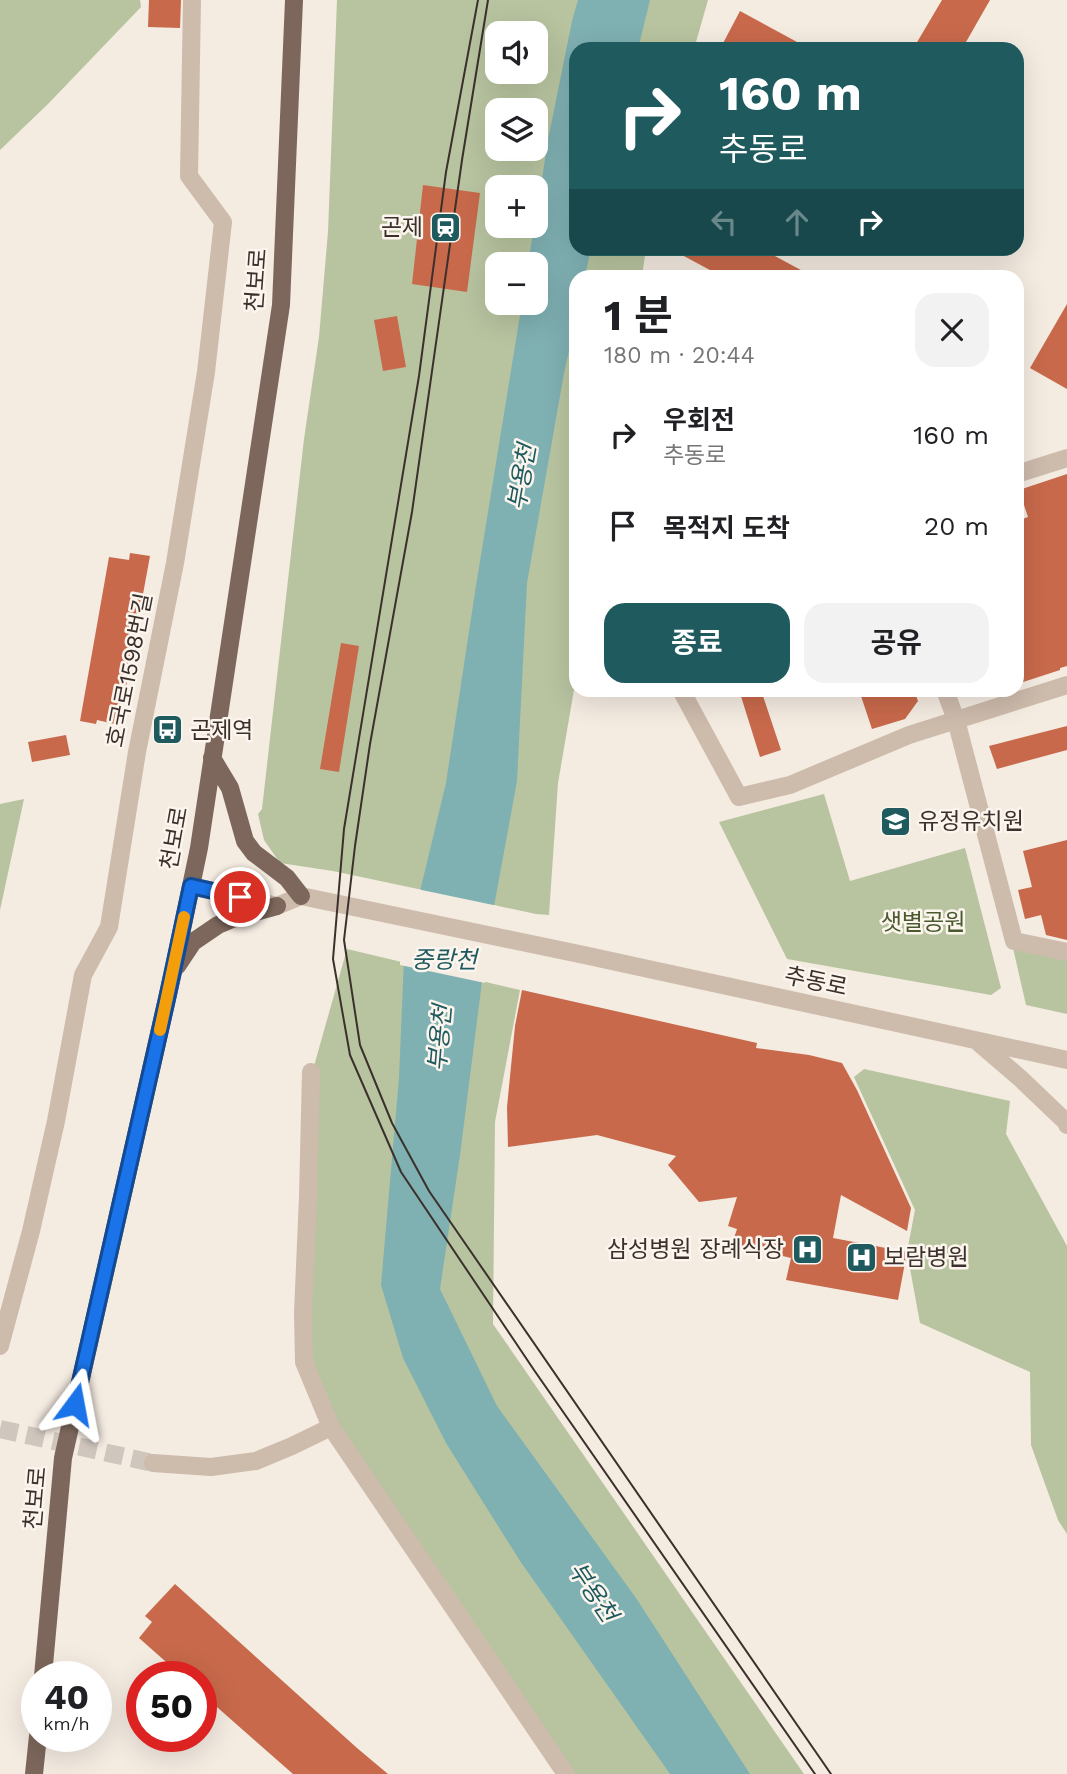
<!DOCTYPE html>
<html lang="ko">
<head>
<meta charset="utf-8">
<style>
	body { margin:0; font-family:"Work Sans","Noto Sans KR",sans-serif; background:#f2f2f2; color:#202124; height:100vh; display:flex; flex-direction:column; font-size:26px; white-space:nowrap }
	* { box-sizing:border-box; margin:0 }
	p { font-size:23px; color:#757577 }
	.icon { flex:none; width:38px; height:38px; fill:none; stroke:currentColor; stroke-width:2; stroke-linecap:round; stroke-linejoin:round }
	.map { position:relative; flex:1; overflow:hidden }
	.details { position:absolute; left:569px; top:270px; width:455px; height:427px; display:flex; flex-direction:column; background:#fff; border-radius:21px; box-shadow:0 7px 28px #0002 }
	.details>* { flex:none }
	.banner { position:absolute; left:569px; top:42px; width:455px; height:214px; border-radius:21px; box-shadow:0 7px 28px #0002; background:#1f5a5e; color:#fff; overflow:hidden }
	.controls { position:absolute; left:485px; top:21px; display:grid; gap:14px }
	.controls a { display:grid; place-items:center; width:63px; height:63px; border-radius:14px; background:#fff; box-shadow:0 7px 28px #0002; font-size:35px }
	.speed { position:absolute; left:21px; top:1661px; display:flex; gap:14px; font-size:35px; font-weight:700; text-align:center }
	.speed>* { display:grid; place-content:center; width:91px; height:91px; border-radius:50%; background:#fff; box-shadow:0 7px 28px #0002; line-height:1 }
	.speed small { font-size:18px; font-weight:400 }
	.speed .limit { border:10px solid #d22; background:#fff; color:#111 }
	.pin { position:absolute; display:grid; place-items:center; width:60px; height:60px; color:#fff; margin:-30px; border:4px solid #fff; border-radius:50%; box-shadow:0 2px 7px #0007 }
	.me { position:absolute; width:77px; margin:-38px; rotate:13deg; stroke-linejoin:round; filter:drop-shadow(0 0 5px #0008) }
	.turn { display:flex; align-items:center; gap:24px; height:147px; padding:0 35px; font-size:32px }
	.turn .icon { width:91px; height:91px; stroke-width:2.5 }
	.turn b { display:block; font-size:49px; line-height:60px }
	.lanes { display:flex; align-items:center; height:66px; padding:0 35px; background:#0003; justify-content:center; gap:35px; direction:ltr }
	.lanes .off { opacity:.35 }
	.round { display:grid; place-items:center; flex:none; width:74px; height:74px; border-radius:21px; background:#f2f2f2 }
	.headline { display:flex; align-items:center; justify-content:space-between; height:119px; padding:0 35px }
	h1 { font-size:42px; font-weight:700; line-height:52px }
	.primary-button { display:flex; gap:14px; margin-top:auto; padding:14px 35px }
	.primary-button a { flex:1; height:80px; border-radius:21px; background:#1f5a5e; color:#fff; font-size:28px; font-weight:700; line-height:80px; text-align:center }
	.primary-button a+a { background:#f2f2f2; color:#202124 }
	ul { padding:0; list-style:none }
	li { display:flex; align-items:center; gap:21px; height:91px; padding:0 35px }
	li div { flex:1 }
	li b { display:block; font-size:26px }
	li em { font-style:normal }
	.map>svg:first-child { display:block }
	.green { fill:#b8c4a0; fill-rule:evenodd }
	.water { fill:#7fb0b2 }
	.pier { fill:#f4ebe1 }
	.building { fill:#c8694b }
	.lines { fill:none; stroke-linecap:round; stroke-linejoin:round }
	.minor-tunnel { stroke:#cfc6bd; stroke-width:18; stroke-dasharray:18 9; stroke-linecap:butt }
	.minor { stroke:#cdbbac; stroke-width:18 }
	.major { stroke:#7d675c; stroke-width:18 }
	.tram { stroke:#3b302b; stroke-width:2 }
	.route-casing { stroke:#114b97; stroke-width:18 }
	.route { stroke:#1a73e8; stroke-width:12 }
	.slow { stroke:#f59e0b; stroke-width:12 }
	.labels { text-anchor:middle; stroke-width:5; stroke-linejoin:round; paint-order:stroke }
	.poi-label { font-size:23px; fill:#3b302b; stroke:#fbf5ee; text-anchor:start }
	.street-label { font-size:23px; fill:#3b302b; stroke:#fbf5ee }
	.park-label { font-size:23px; fill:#4a5a2e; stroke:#fbf5ee }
	.water-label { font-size:24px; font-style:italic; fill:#1f5a5e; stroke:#fbf5ee }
</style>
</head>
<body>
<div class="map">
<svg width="1067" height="1774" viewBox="0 0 1067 1774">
	<rect width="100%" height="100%" fill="#f4ebe1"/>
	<path class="green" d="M 0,0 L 140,0 L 141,7 L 48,104 L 0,150 Z
		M 337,0 L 708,0 L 694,49 L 576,49 L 576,248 L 646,249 L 642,276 L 576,276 L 576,678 L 558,783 L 549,915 L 536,914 L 333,871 L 280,863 L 264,840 L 258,814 L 262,809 L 304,439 L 319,337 L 328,232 ZM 497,33 L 536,33 L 536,72 L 497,72 ZM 497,110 L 536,110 L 536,149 L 497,149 ZM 497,187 L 536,187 L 536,226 L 497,226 ZM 497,264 L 536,264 L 536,303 L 497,303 Z
		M 824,794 L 850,881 L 965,848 L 1001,988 L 991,995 L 787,959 L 719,822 Z
		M 24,799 L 0,910 L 0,804 Z
		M 1013,948 L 1067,960 L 1067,1014 L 1026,1005 Z
		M 347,949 L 520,990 L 495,1122 L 493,1324 L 804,1774 L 574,1774 L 344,1434 L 320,1392 L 309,1360 L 314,1066 Z
		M 864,1069 L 1010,1101 L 1006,1134 L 1067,1246 L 1067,1534 L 1058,1520 L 1031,1445 L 1030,1372 L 920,1323 L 907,1252 L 915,1210 L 854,1077 Z"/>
	<path class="water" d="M 578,0 L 650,0 L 638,49 L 576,49 L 576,248 L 591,249 L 585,276 L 576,276 L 576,319 L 564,373 L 527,583 L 517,781 L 486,950 L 460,1155 L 440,1289 L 497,1406 L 636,1598 L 750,1774 L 670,1774 L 520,1561 L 446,1443 L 403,1358 L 381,1285 L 399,1078 L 404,958 L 446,783 L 475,592 L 522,303 L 536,303 L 536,264 L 528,264 L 549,135 L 572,21 Z"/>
	<path class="pier" d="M 417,889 L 498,906 L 485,983 L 400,965 L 400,957 Z"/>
	<path class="building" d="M 149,0 L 181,0 L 180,28 L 148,27 Z
		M 942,0 L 990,0 L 962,49 L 913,49 Z
		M 740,11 L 810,49 L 720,49 Z
		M 423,185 L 480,193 L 467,292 L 412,284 Z
		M 669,248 L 760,248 L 812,276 L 721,276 Z
		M 1067,304 L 1067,389 L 1030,368 Z
		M 397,316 L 406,367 L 383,371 L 374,320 Z
		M 1067,474 L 1067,666 L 1060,668 L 1060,670 L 1017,684 L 1017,521 L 1028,517 L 1019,490 Z
		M 130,553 L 150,556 L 119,725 L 97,720 L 96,724 L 80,721 L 109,557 L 129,560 Z
		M 341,643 L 359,646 L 339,772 L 320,769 Z
		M 739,690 L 761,690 L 781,750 L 760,757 Z
		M 859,690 L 914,690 L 918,701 L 905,719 L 872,729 Z
		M 1067,726 L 1067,750 L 997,769 L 989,746 Z
		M 66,735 L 70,755 L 32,762 L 28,742 Z
		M 1067,840 L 1067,940 L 1046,935 L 1041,915 L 1025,919 L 1018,890 L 1032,887 L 1023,851 Z
		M 522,990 L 757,1043 L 756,1048 L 809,1055 L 842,1063 L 857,1090 L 911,1208 L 907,1231 L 841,1195 L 833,1238 L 907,1252 L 898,1300 L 786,1280 L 791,1258 L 732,1244 L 737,1229 L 728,1226 L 737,1197 L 699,1202 L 668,1165 L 676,1156 L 597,1135 L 508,1147 L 507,1107 L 515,1026 Z
		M 175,1584 L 357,1748 L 388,1774 L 293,1774 L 201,1693 L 201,1676 L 182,1676 L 139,1638 L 152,1622 L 145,1616 Z"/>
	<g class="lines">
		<path class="minor-tunnel" d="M 0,1429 L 153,1463"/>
		<path class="minor" d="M 1017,474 L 1067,458
			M 681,690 L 739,797 L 790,785 L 909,735 L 1067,685
			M 945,690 L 956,720 L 1014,941 L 1067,952
			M 191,886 L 277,906 L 301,896 L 584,955 L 1067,1060
			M 979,1043 L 1021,1079 L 1066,1122 L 1067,1125
			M 311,1072 L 308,1197 L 303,1313 L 304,1362 L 331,1427
			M 0,1346 L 31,1231 L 56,1121 L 83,975 L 109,927 L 137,752 L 175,563 L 206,372 L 223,222 L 189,176 L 192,0
			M 153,1463 L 211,1467 L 256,1461 L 292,1446 L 331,1427 L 566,1774"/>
		<path class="major" d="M 212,758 L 230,788 L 245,841 L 254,853 L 287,878 L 301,896
			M 177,966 L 193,942 L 218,925 L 237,917 L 277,906
			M 43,1676 L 63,1458 L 173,972 L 199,848 L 281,305 L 294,0
			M 34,1774 L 38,1736"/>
		<path class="tram" d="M 478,0 L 446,172 L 419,376 L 344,829 L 333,959 L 350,1055 L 401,1172 L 534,1370 L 815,1774
			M 488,0 L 462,160 L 412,512 L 370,744 L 355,846 L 344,940 L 360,1045 L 392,1123 L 429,1191 L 831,1774"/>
	</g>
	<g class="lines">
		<defs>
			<path id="route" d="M 75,1404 L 167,999 L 191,886 L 240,897"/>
		</defs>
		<use href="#route" class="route-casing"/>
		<use href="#route" class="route"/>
		<path class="slow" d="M 160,1030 L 184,917"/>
	</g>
	<defs>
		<symbol id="station-square" viewBox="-11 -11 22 22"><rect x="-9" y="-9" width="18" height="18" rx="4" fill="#1f5a5e" stroke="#fbf5ee"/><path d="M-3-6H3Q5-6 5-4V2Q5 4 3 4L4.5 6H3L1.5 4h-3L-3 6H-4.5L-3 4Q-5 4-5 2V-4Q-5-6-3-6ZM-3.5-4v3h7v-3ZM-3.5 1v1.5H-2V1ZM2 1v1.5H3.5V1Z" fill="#fff"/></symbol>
		<symbol id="bus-square" viewBox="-11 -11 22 22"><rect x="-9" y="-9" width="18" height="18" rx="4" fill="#1f5a5e" stroke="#fbf5ee"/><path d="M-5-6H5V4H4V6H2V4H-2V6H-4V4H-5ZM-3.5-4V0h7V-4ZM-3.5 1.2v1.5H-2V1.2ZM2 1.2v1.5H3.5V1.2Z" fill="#fff"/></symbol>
		<symbol id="school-square" viewBox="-11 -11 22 22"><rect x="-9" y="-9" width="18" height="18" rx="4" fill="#1f5a5e" stroke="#fbf5ee"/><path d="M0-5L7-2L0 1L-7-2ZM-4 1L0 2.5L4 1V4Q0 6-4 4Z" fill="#fff"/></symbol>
		<symbol id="hospital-square" viewBox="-11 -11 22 22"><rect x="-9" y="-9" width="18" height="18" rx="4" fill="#1f5a5e" stroke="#fbf5ee"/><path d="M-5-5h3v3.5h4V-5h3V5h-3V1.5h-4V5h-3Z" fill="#fff"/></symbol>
	</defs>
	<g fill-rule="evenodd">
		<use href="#station-square" x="428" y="210" width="35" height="35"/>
		<use href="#bus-square" x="150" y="712" width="35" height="35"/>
		<use href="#school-square" x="878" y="804" width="35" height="35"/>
		<use href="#hospital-square" x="790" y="1232" width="35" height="35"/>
		<use href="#hospital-square" x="844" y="1240" width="35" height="35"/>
	</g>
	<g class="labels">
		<g class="poi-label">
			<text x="423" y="235" text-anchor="end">곤제</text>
			<text x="190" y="738">곤제역</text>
			<text x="918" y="829">유정유치원</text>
			<text x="784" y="1257" text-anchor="end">삼성병원 장례식장</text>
			<text x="884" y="1265">보람병원</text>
		</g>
		<g class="street-label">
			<text transform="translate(256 280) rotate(-86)" y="8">천보로</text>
			<text transform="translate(129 670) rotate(-79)" y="8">호국로1598번길</text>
			<text transform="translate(174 838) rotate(-80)" y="8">천보로</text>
			<text transform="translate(816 981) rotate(12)" y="8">추동로</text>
			<text transform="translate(35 1498) rotate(-85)" y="8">천보로</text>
		</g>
		<g class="park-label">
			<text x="923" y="930">샛별공원</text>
		</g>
		<g class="water-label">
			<text transform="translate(522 477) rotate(-80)" y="8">부용천</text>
			<text x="444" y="968">중랑천</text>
			<text transform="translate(440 1038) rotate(-85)" y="8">부용천</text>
			<text transform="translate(593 1592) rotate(56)" y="8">부용천</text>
		</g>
	</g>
</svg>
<div class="controls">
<a><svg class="icon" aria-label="sound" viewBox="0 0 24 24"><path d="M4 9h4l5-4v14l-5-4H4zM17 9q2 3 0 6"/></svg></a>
<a><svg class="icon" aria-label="layers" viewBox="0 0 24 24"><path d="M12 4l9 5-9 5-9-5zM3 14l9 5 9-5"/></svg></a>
<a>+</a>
<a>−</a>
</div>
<div class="speed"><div>40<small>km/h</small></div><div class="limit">50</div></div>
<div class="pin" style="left:240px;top:897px;background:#d93025"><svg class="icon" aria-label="arrive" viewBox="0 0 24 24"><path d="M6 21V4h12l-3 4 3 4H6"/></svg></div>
<svg class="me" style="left:75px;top:1404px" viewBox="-20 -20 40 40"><path d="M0-17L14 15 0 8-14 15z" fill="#1a73e8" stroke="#fff" stroke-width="4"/></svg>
<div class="banner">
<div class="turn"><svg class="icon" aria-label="right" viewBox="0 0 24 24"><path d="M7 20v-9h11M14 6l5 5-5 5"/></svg><div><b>160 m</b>추동로</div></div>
<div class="lanes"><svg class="icon off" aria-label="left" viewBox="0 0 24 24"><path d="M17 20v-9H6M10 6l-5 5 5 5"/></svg><svg class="icon off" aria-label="ahead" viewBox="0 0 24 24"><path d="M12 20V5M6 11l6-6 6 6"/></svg><svg class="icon" aria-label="right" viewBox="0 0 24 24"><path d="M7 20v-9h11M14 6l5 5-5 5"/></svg></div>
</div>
<section class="details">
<div class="headline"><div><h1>1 분</h1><p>180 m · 20:44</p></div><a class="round"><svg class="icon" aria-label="close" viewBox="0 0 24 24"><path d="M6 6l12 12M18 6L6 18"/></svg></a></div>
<ul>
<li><svg class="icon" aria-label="right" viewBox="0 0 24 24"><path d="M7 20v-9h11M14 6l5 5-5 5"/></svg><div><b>우회전</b><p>추동로</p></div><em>160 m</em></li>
<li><svg class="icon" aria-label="arrive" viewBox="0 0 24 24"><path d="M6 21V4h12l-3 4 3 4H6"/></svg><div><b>목적지 도착</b></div><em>20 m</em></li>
</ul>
<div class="primary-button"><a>종료</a><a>공유</a></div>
</section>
</div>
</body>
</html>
